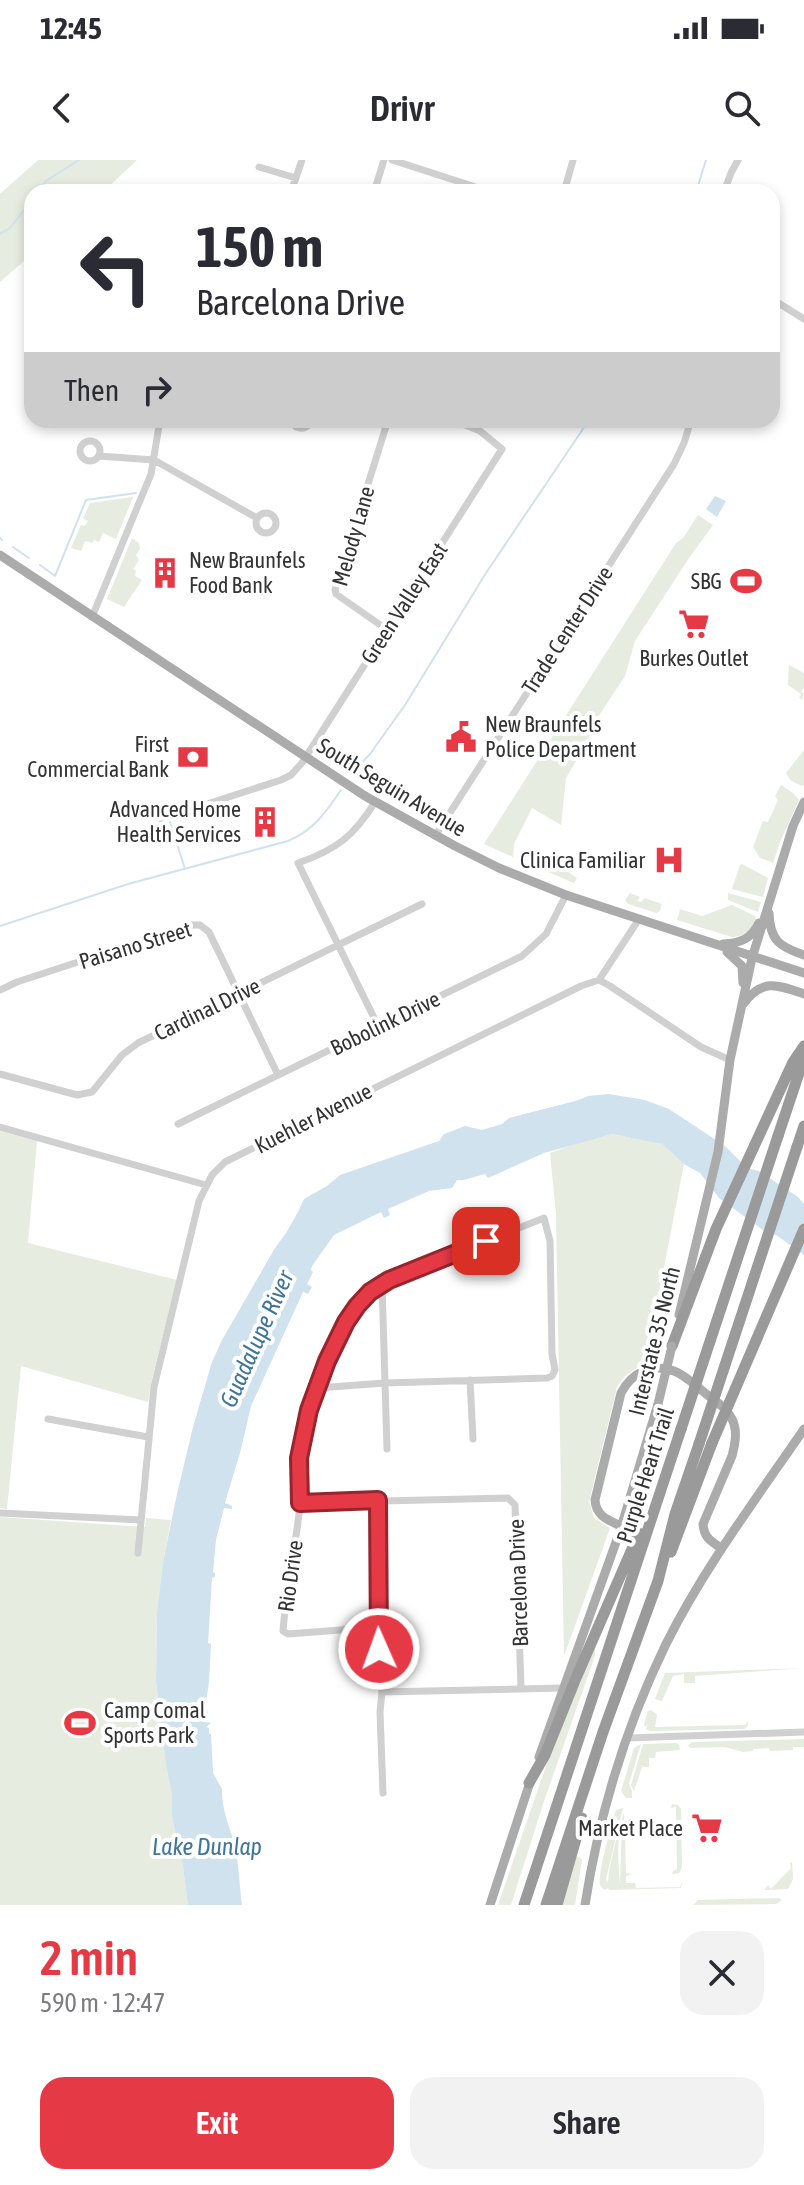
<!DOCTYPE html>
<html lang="en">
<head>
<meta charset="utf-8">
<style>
	body { margin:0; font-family:"Asap Condensed",sans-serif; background:#f2f2f3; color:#2b2b33; height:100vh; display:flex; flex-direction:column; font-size:30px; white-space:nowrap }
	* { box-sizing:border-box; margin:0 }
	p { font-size:26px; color:#7c7c81 }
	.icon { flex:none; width:44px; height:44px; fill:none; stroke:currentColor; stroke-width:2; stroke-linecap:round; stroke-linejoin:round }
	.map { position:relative; height:1745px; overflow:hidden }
	.side { display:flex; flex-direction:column; background:#fff; flex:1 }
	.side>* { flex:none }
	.hud { position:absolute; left:24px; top:24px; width:756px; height:244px; border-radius:24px; box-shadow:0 4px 12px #0003; background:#fff; color:#2b2b33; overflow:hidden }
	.pin { position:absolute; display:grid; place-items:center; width:68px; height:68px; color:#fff; margin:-34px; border-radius:16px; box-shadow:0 4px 12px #0006 }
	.me { position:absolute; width:88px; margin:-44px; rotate:358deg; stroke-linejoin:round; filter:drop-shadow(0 0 6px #0008) }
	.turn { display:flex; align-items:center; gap:28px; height:168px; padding:0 40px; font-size:36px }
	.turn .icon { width:104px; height:104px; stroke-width:2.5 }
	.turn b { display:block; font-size:56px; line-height:68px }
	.then { display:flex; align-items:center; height:76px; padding:0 40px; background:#0003; gap:16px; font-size:30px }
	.round { display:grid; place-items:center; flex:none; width:84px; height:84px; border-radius:24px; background:#f2f2f3 }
	.overview { display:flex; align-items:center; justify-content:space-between; height:136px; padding:0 40px }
	h1 { font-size:48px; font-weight:600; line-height:60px; color:#e63946 }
	.cta { display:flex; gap:16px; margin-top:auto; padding:16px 40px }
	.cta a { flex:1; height:92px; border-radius:24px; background:#e63946; color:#fff; font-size:32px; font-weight:600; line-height:92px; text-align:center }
	.cta a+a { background:#f2f2f3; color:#2b2b33 }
	.status { display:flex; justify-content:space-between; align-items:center; height:56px; padding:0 40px; background:#fff; direction:ltr }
	.status svg { height:22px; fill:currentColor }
	header { display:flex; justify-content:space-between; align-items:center; height:104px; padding:0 40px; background:#fff; font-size:36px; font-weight:600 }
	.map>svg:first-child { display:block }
	.green { fill:#e6ecdf }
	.water { fill:#cfe2ee }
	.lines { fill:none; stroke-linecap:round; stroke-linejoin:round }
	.stream { stroke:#cfe2ee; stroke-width:2 }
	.minor { stroke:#d0d0d0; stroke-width:7 }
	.major { stroke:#ababab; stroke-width:9 }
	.highway { stroke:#9a9a9a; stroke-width:11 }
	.major-bridge { stroke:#ababab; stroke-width:9 }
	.highway-bridge { stroke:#9a9a9a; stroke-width:11 }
	.route-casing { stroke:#96252e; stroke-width:20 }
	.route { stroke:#e63946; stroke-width:14 }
	.labels { text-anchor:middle; stroke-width:8; stroke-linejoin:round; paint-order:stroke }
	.street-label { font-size:22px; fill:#333; stroke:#fff }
	.poi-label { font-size:22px; fill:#333; stroke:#fff; text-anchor:end }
	.water-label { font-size:24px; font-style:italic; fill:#3f7597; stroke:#fff }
</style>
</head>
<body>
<div class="status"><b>12:45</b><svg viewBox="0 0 49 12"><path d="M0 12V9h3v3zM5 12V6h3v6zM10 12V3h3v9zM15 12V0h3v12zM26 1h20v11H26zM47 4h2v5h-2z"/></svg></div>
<header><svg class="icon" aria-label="back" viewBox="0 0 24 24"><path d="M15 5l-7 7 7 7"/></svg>Drivr<svg class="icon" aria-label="search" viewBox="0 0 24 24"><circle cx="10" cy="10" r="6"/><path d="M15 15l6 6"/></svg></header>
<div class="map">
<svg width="804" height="1745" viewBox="0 0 804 1745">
	<rect width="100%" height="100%" fill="#fff"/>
	<path class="green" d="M 38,0 L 137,0 L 103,32 L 32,32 L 32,94 L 0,122 L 0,34 Z
		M 133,337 L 116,379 L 103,373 L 99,382 L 94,380 L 92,383 L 85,381 L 81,391 L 71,388 L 81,365 L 85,366 L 88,361 L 83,359 L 90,343 Z
		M 698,355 L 713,365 L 689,398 L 635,481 L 625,516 L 596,560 L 585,586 L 566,618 L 561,665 L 532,648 L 514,684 L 513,697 L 484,684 L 676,383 L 683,378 Z
		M 132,378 L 139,383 L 140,389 L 136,395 L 139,400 L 133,409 L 136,411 L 135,416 L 142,420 L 124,447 L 107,439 Z
		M 789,505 L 804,513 L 804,528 L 801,532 L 804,533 L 802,540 L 799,538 L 801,534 L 788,525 Z
		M 804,590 L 804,625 L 802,626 L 790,620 L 786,613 Z
		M 781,625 L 793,633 L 799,640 L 780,682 L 773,703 L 760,698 L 753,687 L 763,661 L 768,662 L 778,640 L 775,636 Z
		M 552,701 L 577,718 L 574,723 L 546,711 Z
		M 742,704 L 768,718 L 763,737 L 732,729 L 740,705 Z
		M 630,733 L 640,737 L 637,741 L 641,742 L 645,738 L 662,744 L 660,751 L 656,753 L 628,744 L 625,740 Z
		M 728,733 L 761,742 L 758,752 L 728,740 Z
		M 732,745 L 755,756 L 756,760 C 751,771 745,776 732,777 L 677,760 L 680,749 L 702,756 Z
		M 0,971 L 37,981 L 28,1083 L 177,1120 L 152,1219 L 148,1242 L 21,1206 L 7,1349 L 0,1348 Z
		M 612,974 L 662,984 L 684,1004 L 646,1201 L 624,1217 L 617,1227 L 589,1342 L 594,1358 L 610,1368 L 564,1496 L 556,1054 L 550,993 L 580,982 Z
		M 0,1357 L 145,1367 L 146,1358 L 171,1360 L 163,1402 L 157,1451 L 156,1520 L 166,1606 L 172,1635 L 172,1657 L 183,1707 L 188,1745 L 0,1745 Z
		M 595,1488 L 595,1496 L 544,1641 L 511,1745 L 498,1745 L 557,1574 Z
		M 804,1508 L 695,1516 L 695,1523 L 684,1523 L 684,1514 L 673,1516 L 662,1541 L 655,1539 L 665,1513 Z
		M 651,1550 L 657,1555 L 655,1567 L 745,1565 L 748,1561 L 748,1565 L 745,1569 L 650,1571 L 646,1569 L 648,1564 L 645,1567 L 644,1564 L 648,1551 Z
		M 804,1579 L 804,1587 L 793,1587 L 793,1590 L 770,1591 L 769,1588 L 753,1589 L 753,1591 L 743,1592 L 725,1587 L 691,1588 L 688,1586 L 692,1582 Z
		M 676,1583 L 679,1585 L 680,1590 L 656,1592 L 655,1598 L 649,1598 L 649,1607 L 642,1607 L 634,1631 L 631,1625 L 643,1584 Z
		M 641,1584 L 629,1624 L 632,1631 L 632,1638 L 626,1638 L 621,1631 L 634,1588 Z
		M 672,1644 L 678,1645 L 681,1649 L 682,1707 L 679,1713 L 673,1714 L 672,1712 L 677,1709 L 676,1647 L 671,1648 Z
		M 623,1648 L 606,1719 L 608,1722 C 610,1701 617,1675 624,1653 L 624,1660 C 615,1673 619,1709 620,1725 L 622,1665 L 624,1662 L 625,1666 L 630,1669 L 625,1670 L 626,1713 L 632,1714 L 626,1716 L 626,1723 L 635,1723 L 636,1728 L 680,1727 L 682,1721 L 681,1728 L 609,1730 L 608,1728 L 605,1730 C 603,1728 601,1727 600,1725 C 597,1717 611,1667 614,1656 L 616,1650 Z
		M 576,1696 L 582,1699 L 575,1745 L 562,1745 Z
		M 792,1702 L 793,1719 L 788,1729 L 764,1730 L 768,1725 L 771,1729 L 791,1708 L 790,1703 Z
		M 779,1738 L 782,1740 L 776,1744 L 693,1745 L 698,1740 Z"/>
	<path class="water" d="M 715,336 L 726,341 L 717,357 L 706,349 Z
		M 609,934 L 645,940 L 669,949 L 725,986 L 747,1008 L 759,1011 L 798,1037 L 804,1044 L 804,1095 L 776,1075 L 767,1073 L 719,1038 L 700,1013 L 684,1004 L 662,984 L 651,982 L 612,974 L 544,993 L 488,1018 L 485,1014 L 464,1020 L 457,1020 L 452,1028 L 429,1031 L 388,1049 L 390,1055 L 384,1058 L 381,1052 L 334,1075 L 312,1106 L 311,1110 L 313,1112 L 307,1124 L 312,1127 L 308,1134 L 303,1132 L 251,1246 L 241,1289 L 225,1343 L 232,1346 L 232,1349 L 224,1348 L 216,1380 L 213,1412 L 215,1413 L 215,1417 L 212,1418 L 208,1483 L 211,1484 L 209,1521 L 206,1543 L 209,1560 L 205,1562 L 211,1563 L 206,1567 L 209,1568 L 209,1574 L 211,1574 L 213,1613 L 222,1629 C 222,1649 227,1660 233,1679 C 239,1700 239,1723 242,1745 L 188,1745 L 183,1707 L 172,1657 L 172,1635 L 166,1606 L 156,1521 L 157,1451 L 163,1402 L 177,1334 L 193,1267 L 212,1202 L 222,1180 L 275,1088 L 286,1073 L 298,1052 L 304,1039 L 327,1026 L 340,1015 L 439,981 L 444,974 L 465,966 L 482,970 L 502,964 L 509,958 L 579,940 L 588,936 Z"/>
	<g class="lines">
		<path class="stream" d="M 38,32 L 46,21 L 79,0
			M 696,32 L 706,0
			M 0,74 L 10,68 L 32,40
			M 0,378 L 2,380
			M 13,387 L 29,398
			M 40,405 L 55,416 L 86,340 L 136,333
			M 354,611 L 370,594 L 405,545 L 486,413 L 589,260
			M 170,662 L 185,709
			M 0,766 L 128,724 L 288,681 C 313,671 326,652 341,630"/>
		<path class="minor" d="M 392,0 L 491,32
			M 259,7 L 296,18
			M 291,32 L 302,0
			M 374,32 L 384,0
			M 564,32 L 573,0
			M 724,32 L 731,13 L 738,0
			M 772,139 L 804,159
			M 274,260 L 287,260
			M 291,260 L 296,267 C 303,270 309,267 311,260
			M80 291a10 10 0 1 1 20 0a10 10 0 1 1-20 0Z
			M 99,296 L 154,300 L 257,358
			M256 363a10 10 0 1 1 20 0a10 10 0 1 1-20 0Z
			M 92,457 L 151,314 L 160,260
			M 386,469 L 336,434 L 335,430 L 388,260
			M 375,642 C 354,676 336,690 298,703 L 378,866
			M 161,659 L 281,620 L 291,615 L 302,603 L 502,289 L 480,271 L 453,260
			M 435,676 L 674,304 L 684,283 L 691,260
			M 599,820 L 639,759
			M 0,830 L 17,822 L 191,765 L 200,765 L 209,772 L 278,915
			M 0,914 L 77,935 L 92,932 L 122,895 L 138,883 L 422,744
			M 178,964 L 522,796 L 546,774 L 566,735
			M 0,967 L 206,1025
			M 382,1123 L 387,1289
			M 470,1220 L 473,1279
			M 317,1228 L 385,1223 L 547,1218 L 552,1216 L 555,1210 L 552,1194 L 550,1081 L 544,1058 L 399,1115 C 390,1120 380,1124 372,1130 C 334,1160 305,1248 300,1295 C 298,1311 301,1328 300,1344 C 296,1387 286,1429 283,1471 L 288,1474 L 378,1467
			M 48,1259 L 148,1277
			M 378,1340 L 378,1467 L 382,1532 L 380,1552 L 383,1633
			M 300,1343 L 508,1338 L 515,1345 L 521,1528
			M 0,1353 L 141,1360
			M 138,1393 L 154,1227 L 199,1041 L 212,1015 L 225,1002 L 581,826 L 599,820 L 610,826 L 701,887 L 730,900
			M 382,1532 L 563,1528
			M 628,1578 L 804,1572"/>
		<path class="major" d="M 0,395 L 365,636 L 455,686 L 499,708 L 566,735 L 804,813
			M 769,753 C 770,781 780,787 804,795
			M 723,784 C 741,783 751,779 759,763
			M 727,792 L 742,806 L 743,823
			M 744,843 C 763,818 778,825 804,834
			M 679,1155 L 718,992 L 730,900 L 752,798 L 793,666 L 804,642
			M 621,1366 C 608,1360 596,1356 595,1340 L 621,1233 C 632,1212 652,1203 674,1211 C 685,1215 696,1226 705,1233 C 715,1241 726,1247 732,1259 C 738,1271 735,1284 732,1296 L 703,1364 C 704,1378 711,1381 721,1388
			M 539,1597 L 620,1371 L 658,1244
			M 490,1745 L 531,1619
			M 585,1745 C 599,1655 626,1566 666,1484 C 704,1408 756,1339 804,1269"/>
		<path class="highway" d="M 778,976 L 804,898
			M 797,987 L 804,966
			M 672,1186 L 716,1069 L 793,902 L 804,886
			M 671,1392 L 712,1283
			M 529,1623 L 545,1595 L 576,1518 L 639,1373
			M 524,1745 L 681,1269
			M 546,1745 L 603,1572 L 658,1421 L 675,1354 L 699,1284
			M 557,1745 L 582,1658"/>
		<path class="major-bridge" d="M 658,1244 L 672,1186"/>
		<path class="highway-bridge" d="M 681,1269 L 778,976
			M 712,1283 L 804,1069
			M 699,1284 L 797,987"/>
	</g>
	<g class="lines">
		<defs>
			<path id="route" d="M 379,1489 L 378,1340 L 300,1343 L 299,1298 L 309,1250 L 327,1201 L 346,1162 L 357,1146 L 370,1132 L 389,1120 L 486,1081"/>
		</defs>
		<use href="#route" class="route-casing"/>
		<use href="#route" class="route"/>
	</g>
	<defs>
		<symbol id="building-bare" viewBox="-9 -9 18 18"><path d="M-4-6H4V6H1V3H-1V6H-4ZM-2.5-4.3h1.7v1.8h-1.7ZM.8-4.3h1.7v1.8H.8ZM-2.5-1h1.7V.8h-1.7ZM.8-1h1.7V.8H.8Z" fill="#e63946" stroke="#fff" stroke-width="2.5" paint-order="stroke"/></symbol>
		<symbol id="stadium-bare" viewBox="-9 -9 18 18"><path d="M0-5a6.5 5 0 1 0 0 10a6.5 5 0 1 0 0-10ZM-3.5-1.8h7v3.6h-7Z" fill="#e63946" stroke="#fff" stroke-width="2.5" paint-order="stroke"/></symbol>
		<symbol id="supermarket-bare" viewBox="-9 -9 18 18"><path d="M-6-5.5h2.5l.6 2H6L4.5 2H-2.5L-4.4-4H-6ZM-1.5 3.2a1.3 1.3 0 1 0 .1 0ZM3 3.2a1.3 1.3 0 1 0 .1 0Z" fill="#e63946" stroke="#fff" stroke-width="2.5" paint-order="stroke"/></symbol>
		<symbol id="civic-bare" viewBox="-9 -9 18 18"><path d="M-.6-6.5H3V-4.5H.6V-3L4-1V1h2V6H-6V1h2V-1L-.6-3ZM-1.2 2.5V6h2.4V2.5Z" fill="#e63946" stroke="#fff" stroke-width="2.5" paint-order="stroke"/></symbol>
		<symbol id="bank-bare" viewBox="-9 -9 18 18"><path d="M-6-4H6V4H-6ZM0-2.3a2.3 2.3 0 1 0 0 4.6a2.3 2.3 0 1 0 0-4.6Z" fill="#e63946" stroke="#fff" stroke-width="2.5" paint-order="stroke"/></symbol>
		<symbol id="hospital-bare" viewBox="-9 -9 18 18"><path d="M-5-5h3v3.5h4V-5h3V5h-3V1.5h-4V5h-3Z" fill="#e63946" stroke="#fff" stroke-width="2.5" paint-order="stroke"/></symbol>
	</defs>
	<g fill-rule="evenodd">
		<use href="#building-bare" x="143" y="391" width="44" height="44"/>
		<use href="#stadium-bare" x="724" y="399" width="44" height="44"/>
		<use href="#supermarket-bare" x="672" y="442" width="44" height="44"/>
		<use href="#civic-bare" x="439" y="555" width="44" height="44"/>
		<use href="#bank-bare" x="171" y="575" width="44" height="44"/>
		<use href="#building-bare" x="243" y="640" width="44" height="44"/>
		<use href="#hospital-bare" x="647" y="678" width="44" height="44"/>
		<use href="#stadium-bare" x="58" y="1541" width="44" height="44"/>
		<use href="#supermarket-bare" x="685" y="1646" width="44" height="44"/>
	</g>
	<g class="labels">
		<g class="street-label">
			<text transform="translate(353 376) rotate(-74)" y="8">Melody Lane</text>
			<text transform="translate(404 443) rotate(-57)" y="8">Green Valley East</text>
			<text transform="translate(567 470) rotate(-57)" y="8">Trade Center Drive</text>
			<text transform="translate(392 627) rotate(31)" y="8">South Seguin Avenue</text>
			<text transform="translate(135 785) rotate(-17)" y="8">Paisano Street</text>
			<text transform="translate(207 849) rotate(-26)" y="8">Cardinal Drive</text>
			<text transform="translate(385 863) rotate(-26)" y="8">Bobolink Drive</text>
			<text transform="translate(313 958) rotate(-27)" y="8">Kuehler Avenue</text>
			<text transform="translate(654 1181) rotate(-76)" y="8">Interstate 35 North</text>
			<text transform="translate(645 1315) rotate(-72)" y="8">Purple Heart Trail</text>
			<text transform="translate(290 1416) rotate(-82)" y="8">Rio Drive</text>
			<text transform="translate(518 1423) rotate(-92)" y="8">Barcelona Drive</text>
		</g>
		<g class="poi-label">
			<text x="189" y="408" text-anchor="start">New Braunfels<tspan x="189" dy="25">Food Bank</tspan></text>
			<text x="722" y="429">SBG</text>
			<text x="694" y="506" text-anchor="middle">Burkes Outlet</text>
			<text x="485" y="572" text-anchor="start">New Braunfels<tspan x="485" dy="25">Police Department</tspan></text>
			<text x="169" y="592">First<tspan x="169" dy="25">Commercial Bank</tspan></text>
			<text x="241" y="657">Advanced Home<tspan x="241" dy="25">Health Services</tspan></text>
			<text x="645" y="708">Clinica Familiar</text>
			<text x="104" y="1558" text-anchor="start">Camp Comal<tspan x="104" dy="25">Sports Park</tspan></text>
			<text x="683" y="1676">Market Place</text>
		</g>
		<g class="water-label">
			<text transform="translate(257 1179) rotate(-66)" y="8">Guadalupe River</text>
			<text x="207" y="1695">Lake Dunlap</text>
		</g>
	</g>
</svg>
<div class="pin" style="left:486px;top:1081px;background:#d93025"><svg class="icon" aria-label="arrive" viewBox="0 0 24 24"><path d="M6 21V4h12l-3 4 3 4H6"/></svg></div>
<svg class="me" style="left:379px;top:1489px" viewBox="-20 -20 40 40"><circle r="17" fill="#e63946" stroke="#fff" stroke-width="3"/><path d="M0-11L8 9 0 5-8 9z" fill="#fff"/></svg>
<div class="hud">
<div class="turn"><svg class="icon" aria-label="left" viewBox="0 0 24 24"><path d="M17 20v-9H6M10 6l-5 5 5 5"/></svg><div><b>150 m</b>Barcelona Drive</div></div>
<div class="then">Then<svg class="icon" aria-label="right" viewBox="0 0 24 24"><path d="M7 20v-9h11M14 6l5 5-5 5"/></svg></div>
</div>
</div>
<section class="side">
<div class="overview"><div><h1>2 min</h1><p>590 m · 12:47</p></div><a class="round"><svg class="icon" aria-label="close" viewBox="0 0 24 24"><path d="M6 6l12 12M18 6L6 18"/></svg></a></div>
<div class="cta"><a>Exit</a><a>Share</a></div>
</section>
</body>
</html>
